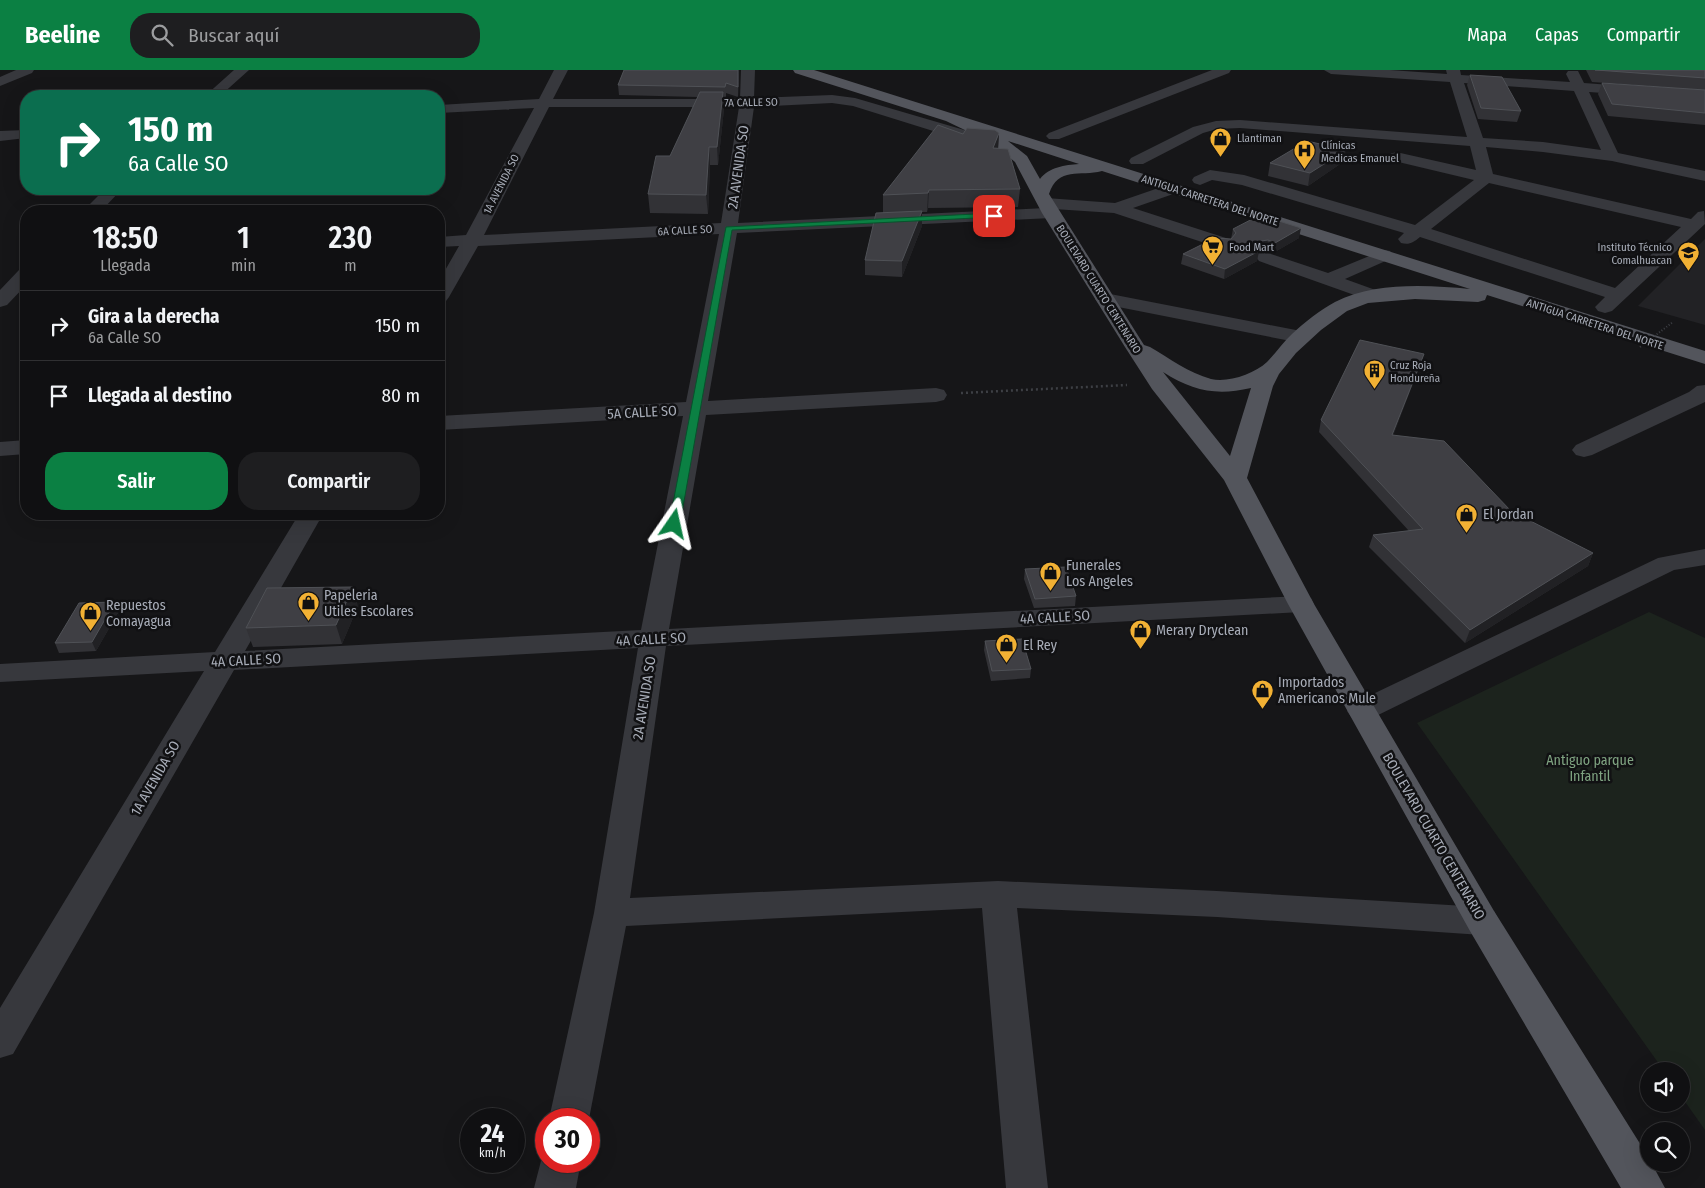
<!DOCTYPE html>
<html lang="es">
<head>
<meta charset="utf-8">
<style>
	body { margin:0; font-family:"Fira Sans Condensed",sans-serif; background:#1e1e20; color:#f1f3f6; height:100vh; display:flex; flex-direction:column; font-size:19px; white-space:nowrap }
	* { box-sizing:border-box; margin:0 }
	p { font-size:16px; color:#9c9d9f }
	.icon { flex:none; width:28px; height:28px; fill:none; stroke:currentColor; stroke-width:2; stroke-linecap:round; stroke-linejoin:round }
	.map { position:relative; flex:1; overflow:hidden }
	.details { position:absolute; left:20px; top:135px; width:425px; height:315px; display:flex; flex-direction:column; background:#101012; border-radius:20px; box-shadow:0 5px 20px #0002,0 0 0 1px #303032 }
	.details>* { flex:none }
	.guide { position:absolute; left:20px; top:20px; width:425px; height:105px; border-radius:20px; box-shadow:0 5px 20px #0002,0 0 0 1px #303032; background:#0b6e4f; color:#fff; overflow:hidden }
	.tools { position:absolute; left:1640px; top:992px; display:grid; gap:10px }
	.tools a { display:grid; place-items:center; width:50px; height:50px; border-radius:50%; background:#101012; box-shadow:0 5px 20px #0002,0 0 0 1px #303032; font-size:25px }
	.speed { position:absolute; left:460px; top:1038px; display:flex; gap:10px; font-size:25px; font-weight:700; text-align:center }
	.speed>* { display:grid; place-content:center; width:65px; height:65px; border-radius:50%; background:#101012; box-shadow:0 5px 20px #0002,0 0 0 1px #303032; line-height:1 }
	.speed small { font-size:12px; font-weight:400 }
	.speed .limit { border:8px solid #d22; background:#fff; color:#111 }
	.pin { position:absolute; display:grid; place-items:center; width:42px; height:42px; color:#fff; margin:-21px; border-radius:10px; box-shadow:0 2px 8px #0006 }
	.me { position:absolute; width:55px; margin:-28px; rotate:11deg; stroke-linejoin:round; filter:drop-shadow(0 0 4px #0008) }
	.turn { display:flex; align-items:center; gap:18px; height:105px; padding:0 25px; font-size:22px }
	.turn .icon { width:65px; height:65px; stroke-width:2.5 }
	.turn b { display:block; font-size:35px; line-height:42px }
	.eta { display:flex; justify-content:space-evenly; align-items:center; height:85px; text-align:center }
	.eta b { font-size:30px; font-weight:600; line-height:35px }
	.button { display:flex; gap:10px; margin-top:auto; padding:10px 25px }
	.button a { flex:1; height:58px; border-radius:20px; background:#0b8043; color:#fff; font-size:20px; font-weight:600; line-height:58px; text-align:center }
	.button a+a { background:#1e1e20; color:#f1f3f6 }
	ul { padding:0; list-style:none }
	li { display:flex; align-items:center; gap:15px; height:70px; padding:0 25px; border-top:1px solid #303032 }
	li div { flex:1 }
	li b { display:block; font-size:19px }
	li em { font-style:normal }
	header { display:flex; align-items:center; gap:30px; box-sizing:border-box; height:70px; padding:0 25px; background:#0b8043; color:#fff }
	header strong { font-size:24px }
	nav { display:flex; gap:28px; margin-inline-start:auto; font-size:18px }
	.search { width:350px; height:45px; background:#1e1e20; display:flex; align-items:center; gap:12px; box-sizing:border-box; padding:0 18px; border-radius:20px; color:#9c9d9f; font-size:19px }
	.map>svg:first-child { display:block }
	.built { fill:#222225 }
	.green { fill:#1c231d }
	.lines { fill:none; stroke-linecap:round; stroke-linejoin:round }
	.path { stroke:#3d3f44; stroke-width:2.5; stroke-dasharray:2 3; stroke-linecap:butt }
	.minor { fill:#37383d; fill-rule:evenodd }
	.major { fill:#53555c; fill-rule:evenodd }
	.path-bridge { stroke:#3d3f44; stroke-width:2; stroke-dasharray:1 2; stroke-linecap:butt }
	.wall { fill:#323236 }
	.shaded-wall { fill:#212124 }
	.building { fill:#3f3f44; stroke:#4f5156 }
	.route { fill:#0b8043; stroke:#07532c }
	.labels { text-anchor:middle; stroke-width:5; stroke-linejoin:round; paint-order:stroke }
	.far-street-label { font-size:11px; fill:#a8adb8; stroke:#111113 }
	.far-poi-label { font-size:11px; fill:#a8adb8; stroke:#111113; text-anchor:start }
	.street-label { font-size:14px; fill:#a8adb8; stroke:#111113 }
	.poi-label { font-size:14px; fill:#a8adb8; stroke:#111113; text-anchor:start }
	.park-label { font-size:14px; fill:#7fa381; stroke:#111113 }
</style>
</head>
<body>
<header>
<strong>Beeline</strong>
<div class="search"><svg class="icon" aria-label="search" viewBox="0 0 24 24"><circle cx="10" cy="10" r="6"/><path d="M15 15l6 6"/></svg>Buscar aquí</div>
<nav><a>Mapa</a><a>Capas</a><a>Compartir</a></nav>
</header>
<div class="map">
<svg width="1705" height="1118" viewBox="0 0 1705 1118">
	<rect width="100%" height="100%" fill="#161618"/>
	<path class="built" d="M 1705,169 L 1705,255 L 1638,236 Z"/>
	<path class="green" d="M 1649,542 L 1705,568 L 1705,1060 L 1681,1026 L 1681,1001 L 1664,1001 L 1417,653 Z"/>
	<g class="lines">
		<path class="path" d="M 961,323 L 1127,315"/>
		<path class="minor" d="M 16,0 L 34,0 L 32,3 L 0,16 L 0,7 Z
			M 234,0 L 249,0 L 220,26 L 205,26 Z
			M 554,0 L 568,0 L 553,29 L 740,29 L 741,0 L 755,0 L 754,28 L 832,25 L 855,28 L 978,64 L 981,67 L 978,70 L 973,72 L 962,70 L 853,36 L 832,33 L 754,37 L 738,153 L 1046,138 L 1040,137 L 1038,133 L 1040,129 L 1046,128 L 1115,133 L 1173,113 L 1179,114 L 1181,118 L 1179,122 L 1133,138 L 1229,169 L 1232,173 L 1229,177 L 1223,178 L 1217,177 L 1114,143 L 1054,139 L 1060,143 L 1057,147 L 1051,148 L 737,163 L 708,331 L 936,318 L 944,320 L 947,325 L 944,330 L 936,332 L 706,345 L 669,559 L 1301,526 L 1311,528 L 1314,534 L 1311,540 L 1301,542 L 666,576 L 630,828 L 998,811 L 1217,821 L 1482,837 L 1494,841 L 1499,851 L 1494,861 L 1482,865 L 1217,847 L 1017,838 L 1048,1118 L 1006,1118 L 982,838 L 626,856 L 589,1049 L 549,1049 L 594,843 L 638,578 L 234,600 L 13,984 L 0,988 L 0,938 L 204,601 L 0,612 L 0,594 L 215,582 L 299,444 L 323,444 L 245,581 L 641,560 L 683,346 L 439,360 L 439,346 L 686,332 L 719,164 L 478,176 L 449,227 L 446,231 L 439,233 L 439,211 L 459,176 L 439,177 L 439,167 L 466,165 L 534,38 L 439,43 L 439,35 L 539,29 ZM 549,37 L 739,37 L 721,153 L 484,165 Z
			M 1212,0 L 1231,0 L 1229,3 L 1059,69 L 1049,69 L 1046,66 L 1049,63 Z
			M 1324,0 L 1390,0 L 1447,4 L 1446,0 L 1460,0 L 1461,5 L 1570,12 L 1566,4 L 1568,1 L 1578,1 L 1584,13 L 1705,22 L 1705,30 L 1589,22 L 1618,83 L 1705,101 L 1705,111 L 1612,91 L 1543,82 L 1486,77 L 1493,104 L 1691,149 L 1698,142 L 1704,141 L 1705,154 L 1612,241 L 1605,243 L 1598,241 L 1595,237 L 1605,227 L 1420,167 C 1413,173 1409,175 1401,173 L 1398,169 L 1404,163 L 1242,115 L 1212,110 L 1200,115 L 1194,113 L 1192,110 L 1194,107 L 1210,100 L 1244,105 L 1415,155 L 1474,110 L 1390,90 L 1388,87 L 1390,84 L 1396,82 L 1476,100 L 1470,76 L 1240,58 L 1217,59 L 1203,63 L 1143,94 L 1131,94 L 1129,91 L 1131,88 L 1193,57 L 1216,51 L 1240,50 L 1467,67 L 1450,12 L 1331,4 ZM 1464,13 L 1574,21 L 1601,80 L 1543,72 L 1483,68 ZM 1489,113 L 1681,157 L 1615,218 L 1431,159 Z
			M 26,60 L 26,68 L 0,71 L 0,61 Z
			M 105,119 L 122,119 L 101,141 L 83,141 Z
			M 1384,180 L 1390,181 L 1393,185 L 1390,189 L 1345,209 L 1381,222 L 1384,226 L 1381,230 L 1374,232 L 1259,191 L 1256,187 L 1259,183 L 1265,182 L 1328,203 Z
			M 26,198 L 26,215 L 7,235 L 0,237 L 0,220 L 19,200 Z
			M 1105,223 L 1301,261 L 1308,263 L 1311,267 L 1308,271 L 1301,273 L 1098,233 L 1095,229 L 1098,225 Z
			M 1705,315 L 1705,332 L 1592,385 L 1584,387 L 1576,385 L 1572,380 L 1576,375 L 1689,322 L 1697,316 Z
			M 26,370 L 26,384 L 0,386 L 0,372 Z
			M 1705,479 L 1705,495 L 1674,500 L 1372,648 L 1362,651 L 1352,648 L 1347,641 L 1352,634 L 1658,488 Z
			M 546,1078 L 546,1091 L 581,1091 L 576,1118 L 534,1118 L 541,1091 Z"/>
		<path class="major" d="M 793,0 L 814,0 L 1705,281 L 1705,294 L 1487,225 L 1485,230 L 1478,232 L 1415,229 L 1368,233 L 1347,241 L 1321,260 L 1296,283 L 1279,304 L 1273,316 L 1247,408 L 1314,534 L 1494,841 L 1649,1088 L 1649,1094 L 1652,1094 L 1665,1118 L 1621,1118 L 1470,861 L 1288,534 L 1224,410 L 1152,319 L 1125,277 L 1042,143 L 1015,92 L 992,73 L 946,51 L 795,3 ZM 1008,71 L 1079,94 C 1065,95 1049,97 1040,109 L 1027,86 ZM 1102,101 L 1470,219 C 1427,215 1374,212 1335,232 C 1320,240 1305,252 1292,264 C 1283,272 1276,283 1267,292 C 1254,304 1228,313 1211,309 C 1189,303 1169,288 1150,277 L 1144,275 L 1049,124 C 1058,96 1080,107 1102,101 ZM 1163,302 C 1193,321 1216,326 1251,318 L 1230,386 Z"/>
		<path class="path-bridge" d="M 1640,277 L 1673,252"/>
	</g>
	<path class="wall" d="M 624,0 L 739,0 L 738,27 L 726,23 L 726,27 L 724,27 L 724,39 L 718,95 L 710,95 L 708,144 L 650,143 L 648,124 L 670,86 L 698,27 L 619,25 L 618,15 Z
		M 1586,0 L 1705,0 L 1705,55 L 1608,46 L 1598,24 L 1602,13 L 1693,19 L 1592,12 Z
		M 1470,5 L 1521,41 L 1517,52 L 1478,49 L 1467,15 Z
		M 999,63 L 998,78 L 1020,119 L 1018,137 L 928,138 L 927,142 L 922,142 L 922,156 L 902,207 L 865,205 L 865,190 L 883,143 L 883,125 L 963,64 Z
		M 1343,92 L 1308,116 L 1268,106 L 1270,93 Z
		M 1233,159 L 1299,168 L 1273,183 L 1266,180 L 1259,181 L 1257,191 L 1224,209 L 1181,194 L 1183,184 L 1231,169 Z
		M 1424,284 L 1420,295 L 1393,365 L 1511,441 L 1593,483 L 1588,496 L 1465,573 L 1369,477 L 1373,465 L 1409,461 L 1319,362 L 1321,350 Z
		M 1025,499 L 1076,526 L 1075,536 L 1034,538 L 1024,509 Z
		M 115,532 L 119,541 L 96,581 L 59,583 L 55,573 Z
		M 358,536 L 342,574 L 253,577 L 246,558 Z
		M 985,571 L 1031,599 L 1030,608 L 991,611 L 984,580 Z"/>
	<path class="shaded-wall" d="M 738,0 L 739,0 L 738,27 Z
		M 723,22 L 724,39 L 718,95 L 717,77 Z
		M 999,63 L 998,80 L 993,78 Z
		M 709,77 L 710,95 L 708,144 L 706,125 Z
		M 1346,80 L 1343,92 L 1308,116 L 1310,103 Z
		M 929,120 L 928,138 L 927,142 L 928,123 Z
		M 922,141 L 922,156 L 902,207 L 902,191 Z
		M 1301,158 L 1299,168 L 1273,183 L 1275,173 Z
		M 1268,170 L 1266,180 L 1259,181 L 1257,191 L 1224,209 L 1225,199 L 1256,177 L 1261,171 Z
		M 1424,284 L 1420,295 L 1389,377 L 1392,365 Z
		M 1593,483 L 1588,496 L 1465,573 L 1470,560 Z
		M 353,517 L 358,536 L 342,574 L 336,555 Z
		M 115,532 L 119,541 L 96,581 L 92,572 Z"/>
	<path class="building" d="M 624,0 L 738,0 L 738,17 L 726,13 L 725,17 L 618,15 Z
		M 1595,0 L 1705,0 L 1705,8 L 1596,0 Z
		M 1470,5 L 1502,7 L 1521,41 L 1481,38 Z
		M 1602,13 L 1705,20 L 1705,43 L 1612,34 Z
		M 700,22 L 723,22 L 717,77 L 709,77 L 706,125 L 648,124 L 656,86 L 670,86 Z
		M 938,55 L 963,64 L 967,58 L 995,60 L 999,63 L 993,78 L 1008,79 L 1020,119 L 929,120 L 928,123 L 883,125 Z
		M 1307,71 L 1346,80 L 1310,103 L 1270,93 Z
		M 922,141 L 902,191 L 865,190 L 876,143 Z
		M 1260,145 L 1301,158 L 1275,173 L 1268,170 L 1261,171 L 1256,177 L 1259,181 L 1225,199 L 1183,184 L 1215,168 L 1231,169 L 1236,163 L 1233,159 Z
		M 1360,270 L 1424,284 L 1392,365 L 1444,371 L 1511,441 L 1593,483 L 1470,560 L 1373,465 L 1423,459 L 1321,350 Z
		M 1066,497 L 1076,526 L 1035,529 L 1025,499 Z
		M 353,517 L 336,555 L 246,558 L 267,518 Z
		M 115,532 L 92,572 L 55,573 L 79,533 Z
		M 1022,569 L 1031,599 L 992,601 L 985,571 Z"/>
	<path class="route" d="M 994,143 L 996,144 L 996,147 L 732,160 L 680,454 L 678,456 L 671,456 L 669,454 L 726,157 Z"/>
	<defs>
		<symbol id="shop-pin" viewBox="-11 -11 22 30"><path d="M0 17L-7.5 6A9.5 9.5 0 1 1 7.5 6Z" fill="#f2b134" stroke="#111113"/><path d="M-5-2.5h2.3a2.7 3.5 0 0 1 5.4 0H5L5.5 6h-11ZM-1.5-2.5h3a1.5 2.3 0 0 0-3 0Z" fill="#111"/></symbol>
		<symbol id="hospital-pin" viewBox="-11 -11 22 30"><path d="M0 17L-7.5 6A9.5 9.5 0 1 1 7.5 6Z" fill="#f2b134" stroke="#111113"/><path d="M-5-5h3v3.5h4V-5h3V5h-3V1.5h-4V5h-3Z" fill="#111"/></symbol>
		<symbol id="supermarket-pin" viewBox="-11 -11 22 30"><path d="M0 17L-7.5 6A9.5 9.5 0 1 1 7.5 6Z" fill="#f2b134" stroke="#111113"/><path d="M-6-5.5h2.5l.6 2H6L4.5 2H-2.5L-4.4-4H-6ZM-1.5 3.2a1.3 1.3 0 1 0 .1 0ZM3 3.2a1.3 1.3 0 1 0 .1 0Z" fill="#111"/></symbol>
		<symbol id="school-pin" viewBox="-11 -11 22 30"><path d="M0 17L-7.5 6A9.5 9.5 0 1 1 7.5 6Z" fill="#f2b134" stroke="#111113"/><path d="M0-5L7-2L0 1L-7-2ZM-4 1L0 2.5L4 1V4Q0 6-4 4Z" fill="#111"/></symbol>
		<symbol id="building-pin" viewBox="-11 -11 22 30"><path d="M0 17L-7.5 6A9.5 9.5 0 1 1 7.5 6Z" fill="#f2b134" stroke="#111113"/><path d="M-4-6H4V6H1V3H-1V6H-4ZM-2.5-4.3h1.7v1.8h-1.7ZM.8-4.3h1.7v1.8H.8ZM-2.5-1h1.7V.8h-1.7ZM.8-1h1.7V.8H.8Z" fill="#111"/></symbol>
	</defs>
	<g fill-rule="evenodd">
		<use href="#shop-pin" x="1208" y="56" width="25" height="34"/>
		<use href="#hospital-pin" x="1292" y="68" width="25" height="34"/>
		<use href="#supermarket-pin" x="1200" y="164" width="25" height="34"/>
		<use href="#school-pin" x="1676" y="170" width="25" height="34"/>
		<use href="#building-pin" x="1362" y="288" width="25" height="34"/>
		<use href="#shop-pin" x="1454" y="432" width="25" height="34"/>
		<use href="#shop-pin" x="1038" y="490" width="25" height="34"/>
		<use href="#shop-pin" x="296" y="520" width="25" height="34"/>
		<use href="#shop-pin" x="78" y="530" width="25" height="34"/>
		<use href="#shop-pin" x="1128" y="548" width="25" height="34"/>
		<use href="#shop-pin" x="994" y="562" width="25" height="34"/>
		<use href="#shop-pin" x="1250" y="608" width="25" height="34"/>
	</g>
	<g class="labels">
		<g class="far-street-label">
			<text transform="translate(751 32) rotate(-1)" y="4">7A CALLE SO</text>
			<text transform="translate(501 114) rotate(-63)" y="4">1A AVENIDA SO</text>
			<text transform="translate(1210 130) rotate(18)" y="4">ANTIGUA CARRETERA DEL NORTE</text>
			<text transform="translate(685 160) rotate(-3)" y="4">6A CALLE SO</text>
			<text transform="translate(1099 219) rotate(58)" y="4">BOULEVARD CUARTO CENTENARIO</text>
			<text transform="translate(1595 254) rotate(18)" y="4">ANTIGUA CARRETERA DEL NORTE</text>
		</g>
		<g class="far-poi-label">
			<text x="1237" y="72">Llantiman</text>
			<text x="1321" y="79">Clínicas<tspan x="1321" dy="13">Medicas Emanuel</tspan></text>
			<text x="1229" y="181">Food Mart</text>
			<text x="1672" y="181" text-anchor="end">Instituto Técnico<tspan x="1672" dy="13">Comalhuacan</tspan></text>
			<text x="1390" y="299">Cruz Roja<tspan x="1390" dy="13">Hondureña</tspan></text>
		</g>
		<g class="street-label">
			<text transform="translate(738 97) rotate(-82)" y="5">2A AVENIDA SO</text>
			<text transform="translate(642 342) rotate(-3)" y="5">5A CALLE SO</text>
			<text transform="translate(1055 547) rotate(-3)" y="5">4A CALLE SO</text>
			<text transform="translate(651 569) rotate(-3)" y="5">4A CALLE SO</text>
			<text transform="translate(246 590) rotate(-3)" y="5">4A CALLE SO</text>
			<text transform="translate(644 628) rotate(-81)" y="5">2A AVENIDA SO</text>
			<text transform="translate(155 708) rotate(-60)" y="5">1A AVENIDA SO</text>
			<text transform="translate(1434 766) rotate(60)" y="5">BOULEVARD CUARTO CENTENARIO</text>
		</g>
		<g class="poi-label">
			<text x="1483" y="449">El Jordan</text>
			<text x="1066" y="500">Funerales<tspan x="1066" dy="16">Los Angeles</tspan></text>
			<text x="324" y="530">Papeleria<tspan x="324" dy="16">Utiles Escolares</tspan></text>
			<text x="106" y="540">Repuestos<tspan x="106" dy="16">Comayagua</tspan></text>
			<text x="1156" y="565">Merary Dryclean</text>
			<text x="1023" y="580">El Rey</text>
			<text x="1278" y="617">Importados<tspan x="1278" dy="16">Americanos Mule</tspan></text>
		</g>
		<g class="park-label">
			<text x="1590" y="695">Antiguo parque<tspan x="1590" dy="16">Infantil</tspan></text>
		</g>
	</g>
</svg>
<div class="tools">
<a><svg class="icon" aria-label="sound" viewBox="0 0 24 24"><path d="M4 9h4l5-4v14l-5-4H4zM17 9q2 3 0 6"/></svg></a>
<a><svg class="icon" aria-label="search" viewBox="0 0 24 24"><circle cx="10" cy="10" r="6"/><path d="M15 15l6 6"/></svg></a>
</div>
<div class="speed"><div>24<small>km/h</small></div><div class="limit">30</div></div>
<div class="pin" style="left:994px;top:146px;background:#d93025"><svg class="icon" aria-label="arrive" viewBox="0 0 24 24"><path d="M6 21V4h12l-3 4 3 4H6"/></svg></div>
<svg class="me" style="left:674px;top:454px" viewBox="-20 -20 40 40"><path d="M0-17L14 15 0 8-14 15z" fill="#0b8043" stroke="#fff" stroke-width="4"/></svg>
<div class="guide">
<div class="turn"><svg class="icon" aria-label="right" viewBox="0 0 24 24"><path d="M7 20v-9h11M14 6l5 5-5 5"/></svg><div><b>150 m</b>6a Calle SO</div></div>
</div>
<section class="details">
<div class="eta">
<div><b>18:50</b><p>Llegada</p></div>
<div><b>1</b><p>min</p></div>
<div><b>230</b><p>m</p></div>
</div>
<ul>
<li><svg class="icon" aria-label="right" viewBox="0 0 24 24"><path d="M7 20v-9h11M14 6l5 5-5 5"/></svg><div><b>Gira a la derecha</b><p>6a Calle SO</p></div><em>150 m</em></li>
<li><svg class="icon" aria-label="arrive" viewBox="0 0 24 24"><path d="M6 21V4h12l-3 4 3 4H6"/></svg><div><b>Llegada al destino</b></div><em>80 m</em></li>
</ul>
<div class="button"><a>Salir</a><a>Compartir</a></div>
</section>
</div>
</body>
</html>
